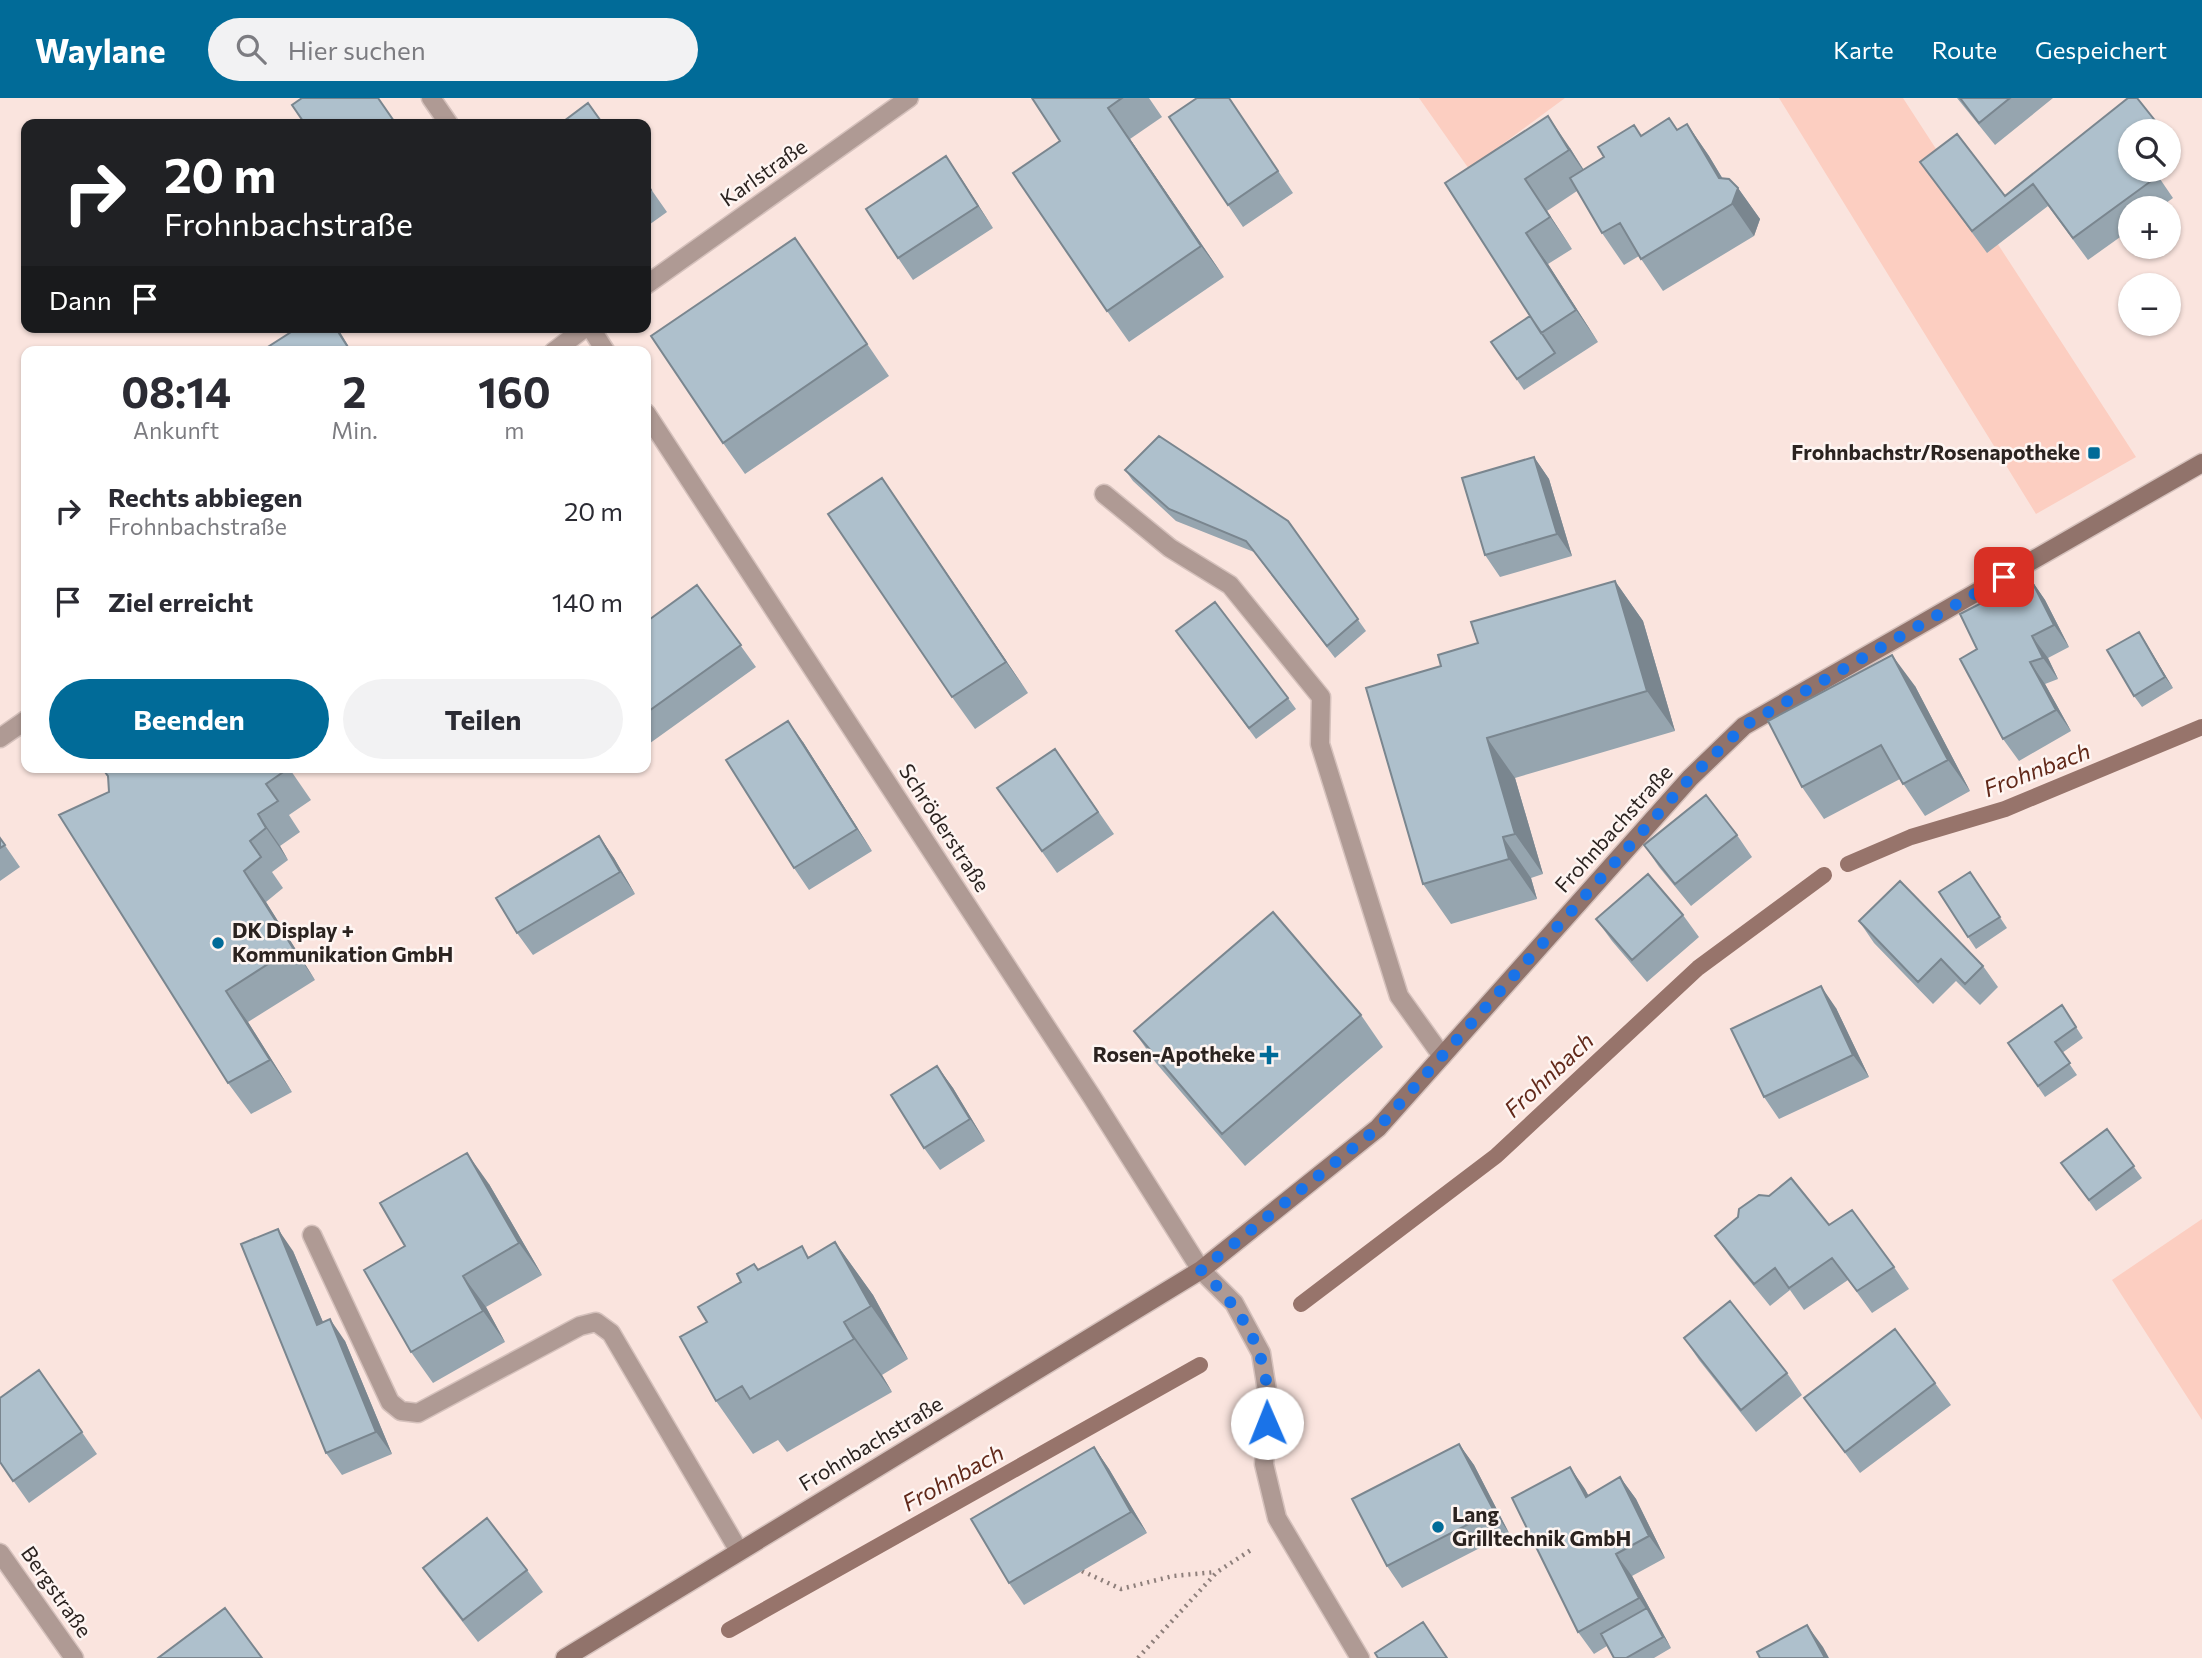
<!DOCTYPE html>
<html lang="de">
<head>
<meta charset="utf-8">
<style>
	body { margin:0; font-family:Commissioner,sans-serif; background:#f2f2f3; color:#2b2b33; height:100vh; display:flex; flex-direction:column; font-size:26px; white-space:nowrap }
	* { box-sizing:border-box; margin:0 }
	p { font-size:23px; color:#7c7c81 }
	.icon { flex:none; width:38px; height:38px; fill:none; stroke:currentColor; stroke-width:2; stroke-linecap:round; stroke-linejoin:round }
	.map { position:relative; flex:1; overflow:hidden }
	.sheet { position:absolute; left:21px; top:248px; width:630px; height:427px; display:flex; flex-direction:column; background:#fff; border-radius:14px; box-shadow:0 2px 5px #0004 }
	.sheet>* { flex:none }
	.guide { position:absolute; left:21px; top:21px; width:630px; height:214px; border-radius:14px; box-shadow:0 2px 5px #0004; background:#202124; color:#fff; overflow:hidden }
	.tools { position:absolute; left:2118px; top:21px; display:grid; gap:14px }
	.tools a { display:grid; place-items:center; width:63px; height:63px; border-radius:50%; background:#fff; box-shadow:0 2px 5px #0004; font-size:35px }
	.pin { position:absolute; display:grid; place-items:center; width:60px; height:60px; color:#fff; margin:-30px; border-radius:14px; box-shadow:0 4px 10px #0006 }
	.me { position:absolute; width:77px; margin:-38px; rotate:359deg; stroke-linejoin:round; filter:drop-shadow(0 0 5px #0008) }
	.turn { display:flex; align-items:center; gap:24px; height:147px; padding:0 28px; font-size:32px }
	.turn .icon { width:91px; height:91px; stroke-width:2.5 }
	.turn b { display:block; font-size:49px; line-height:60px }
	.then { display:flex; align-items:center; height:66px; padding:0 28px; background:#0003; gap:14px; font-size:26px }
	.eta { display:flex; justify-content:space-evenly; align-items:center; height:119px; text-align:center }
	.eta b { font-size:42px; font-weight:700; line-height:49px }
	.cta { display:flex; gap:14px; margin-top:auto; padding:14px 28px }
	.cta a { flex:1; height:80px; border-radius:42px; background:#016b98; color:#fff; font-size:28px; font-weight:700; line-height:80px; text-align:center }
	.cta a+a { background:#f2f2f3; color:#2b2b33 }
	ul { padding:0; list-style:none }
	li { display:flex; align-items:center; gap:21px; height:91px; padding:0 28px }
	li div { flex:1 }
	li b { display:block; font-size:26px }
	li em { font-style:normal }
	header { display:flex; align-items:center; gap:42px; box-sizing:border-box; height:98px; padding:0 35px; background:#016b98; color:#fff }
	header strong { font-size:33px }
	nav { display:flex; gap:38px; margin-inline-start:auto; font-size:24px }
	.search { width:490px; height:63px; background:#f2f2f3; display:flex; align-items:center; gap:18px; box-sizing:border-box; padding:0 24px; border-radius:38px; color:#7c7c81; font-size:26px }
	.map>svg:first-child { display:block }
	.green { fill:#fccec1 }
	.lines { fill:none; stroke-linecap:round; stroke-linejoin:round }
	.stream { stroke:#97746b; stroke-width:16 }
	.lane-casing { stroke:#d5c1bc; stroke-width:21 }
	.street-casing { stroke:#d5c1bc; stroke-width:21 }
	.secondary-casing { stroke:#d5c1bc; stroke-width:21 }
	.path { stroke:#8e7f7b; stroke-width:4.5; stroke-dasharray:2 5; stroke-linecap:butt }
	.lane { stroke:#af9a94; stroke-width:18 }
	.street { stroke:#af9a94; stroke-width:18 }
	.secondary { stroke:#91736b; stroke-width:18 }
	.wall { fill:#96a5af }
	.shaded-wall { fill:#7a868f }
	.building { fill:#aec0cc; stroke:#7a868f; stroke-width:2 }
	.route { stroke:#1a73e8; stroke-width:12; stroke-dasharray:0 21.6 }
	.poi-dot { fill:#016b98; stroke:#fef5f2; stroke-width:2.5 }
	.labels { text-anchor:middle; stroke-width:5; stroke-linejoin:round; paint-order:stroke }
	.street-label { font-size:21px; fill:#2b2320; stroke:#fef5f2 }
	.poi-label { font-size:21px; font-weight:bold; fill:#2b2320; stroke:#fef5f2; text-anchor:end }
	.water-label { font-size:23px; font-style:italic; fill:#622819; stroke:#fef5f2 }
</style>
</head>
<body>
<header>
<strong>Waylane</strong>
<div class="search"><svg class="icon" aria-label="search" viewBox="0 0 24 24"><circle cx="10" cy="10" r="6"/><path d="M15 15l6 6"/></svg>Hier suchen</div>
<nav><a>Karte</a><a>Route</a><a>Gespeichert</a></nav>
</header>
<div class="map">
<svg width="2202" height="1560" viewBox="0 0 2202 1560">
	<rect width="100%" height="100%" fill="#fae4de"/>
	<path class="green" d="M 1419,0 L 1565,0 L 1469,71 Z
		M 1779,0 L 1903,0 L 2136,359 L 2036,416 Z
		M 2202,1121 L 2202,1322 L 2112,1182 Z"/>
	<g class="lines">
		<path class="stream" d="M 1848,766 L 1911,739 L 2005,711 L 2202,629
			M 1301,1206 L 1496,1058 L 1698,870 L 1824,777
			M 729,1532 L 1200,1267"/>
		<defs>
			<path id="lane" d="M 1104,396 L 1170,450 L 1230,487 L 1321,599 L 1320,646 L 1399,898 L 1442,958
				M 312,1137 L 390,1304 L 401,1313 L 418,1315 L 580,1228 L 596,1224 L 611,1235 L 739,1453"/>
			<path id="street" d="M 431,0 L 449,26
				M 646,187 L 909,0
				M 590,229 L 606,254
				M 553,254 L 586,229
				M 646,315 L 1092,999 L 1201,1172 L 1234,1205 L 1261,1255 L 1269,1305 L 1264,1366 L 1277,1420 L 1360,1560
				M 0,640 L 26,622
				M 0,1455 L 74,1560"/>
			<path id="secondary" d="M 565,1560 L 1201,1172 L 1378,1030 L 1690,680 L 1744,628 L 2202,365"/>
		</defs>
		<use href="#lane" class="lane-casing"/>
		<use href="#street" class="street-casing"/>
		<use href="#secondary" class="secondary-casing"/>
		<path class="path" d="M 1082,1473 L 1121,1491 L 1173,1478 L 1216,1474
			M 1138,1560 L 1217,1474 L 1254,1450"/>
		<use href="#lane" class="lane"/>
		<use href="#street" class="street"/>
		<use href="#secondary" class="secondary"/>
	</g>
	<path class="wall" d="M 1032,0 L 1149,0 L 1162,19 L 1130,41 L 1224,179 L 1129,244 L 1107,213 L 1060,43 Z
		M 1229,0 L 1293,95 L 1243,129 L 1228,107 Z
		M 1957,0 L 2053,0 L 1995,47 Z
		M 2137,0 L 2163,33 L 2130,33 L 2130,72 L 2158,78 L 2173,100 L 2159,110 L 2130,110 L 2130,132 L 2088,162 L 2048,108 L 1987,155 L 1920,64 L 2005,98 Z
		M 1687,26 L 1709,58 L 1723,81 L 1738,90 L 1760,121 L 1754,138 L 1663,193 L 1639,158 L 1624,167 L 1602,135 L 1577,93 L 1547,113 L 1572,151 L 1548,166 L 1598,244 L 1524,292 L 1491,244 L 1534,224 L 1445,85 L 1570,50 L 1584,72 L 1642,37 L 1677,32 Z
		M 2168,41 L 2176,52 L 2168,58 Z
		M 946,58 L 993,130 L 913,182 L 898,160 Z
		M 646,84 L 667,114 L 646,129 Z
		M 817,172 L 889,278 L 745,376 L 723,345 Z
		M 1534,359 L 1549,381 L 1572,458 L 1500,479 L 1485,457 Z
		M 1125,372 L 1288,423 L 1366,533 L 1335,560 L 1254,454 L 1176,423 L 1133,383 Z
		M 882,380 L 1028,595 L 975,631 L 952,599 Z
		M 2030,480 L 2045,502 L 2069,549 L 2048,560 L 2058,581 L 2045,586 L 2071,633 L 2019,663 L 2003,641 L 1977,551 Z
		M 1615,483 L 1643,523 L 1675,633 L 1515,680 L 1543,776 L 1531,780 L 1537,801 L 1451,826 L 1423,786 L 1441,568 L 1478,545 Z
		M 697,487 L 756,569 L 646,648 L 646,524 Z
		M 1176,533 L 1288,600 L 1296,611 L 1256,641 Z
		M 2139,534 L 2173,590 L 2142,609 L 2134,598 Z
		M 1915,588 L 1970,693 L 1925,718 L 1900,681 L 1824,721 L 1802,689 Z
		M 803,644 L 872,753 L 809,792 L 794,770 Z
		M 1055,651 L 1114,736 L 1057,775 L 997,690 Z
		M 102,670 L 289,670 L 311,702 L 289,717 L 300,734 L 280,748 L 288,762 L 272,774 L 283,790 L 266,804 L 315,882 L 248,924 L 292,994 L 251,1016 L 228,985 L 109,694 L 108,680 Z
		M 1737,737 L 1752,759 L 1691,808 L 1659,769 L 1644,747 Z
		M 599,738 L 614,760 L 635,796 L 533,857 L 517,835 Z
		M 0,740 L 20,769 L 0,783 Z
		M 1970,774 L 2007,830 L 1976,851 L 1968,839 Z
		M 1683,817 L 1699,839 L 1647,884 L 1612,843 L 1596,821 Z
		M 1859,823 L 1983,868 L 1998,889 L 1980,907 L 1956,883 L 1933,906 L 1874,845 Z
		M 2062,907 L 2083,940 L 2062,955 L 2077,977 L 2045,999 L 2008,945 Z
		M 1836,910 L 1869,979 L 1779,1021 L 1764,999 Z
		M 1361,917 L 1383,949 L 1245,1068 L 1156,965 L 1134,933 Z
		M 937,968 L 953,990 L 985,1043 L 940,1072 L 924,1050 Z
		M 2107,1031 L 2142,1080 L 2096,1113 L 2062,1065 Z
		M 489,1086 L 542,1177 L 486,1209 L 505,1244 L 433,1285 L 411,1254 L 405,1148 Z
		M 1829,1127 L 1894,1169 L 1909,1191 L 1872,1215 L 1848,1182 L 1804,1212 L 1790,1192 L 1770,1208 L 1730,1159 L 1715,1138 Z
		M 835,1144 L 873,1197 L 908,1261 L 882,1277 L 892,1294 L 787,1354 L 778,1342 L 753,1356 L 716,1303 L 707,1224 L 741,1184 L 759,1172 L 809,1159 Z
		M 293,1153 L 323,1224 L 345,1243 L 392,1356 L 342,1377 L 326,1355 Z
		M 1684,1240 L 1787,1275 L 1802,1297 L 1756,1334 L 1699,1262 Z
		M 39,1272 L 97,1356 L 29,1405 L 0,1364 Z
		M 1935,1285 L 1951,1307 L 1860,1375 L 1804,1300 Z
		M 1459,1346 L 1474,1367 L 1509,1435 L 1402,1490 L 1387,1468 Z
		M 1094,1349 L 1109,1371 L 1147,1435 L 1024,1507 L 1009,1485 Z
		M 1570,1369 L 1588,1397 L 1620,1379 L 1636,1401 L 1665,1460 L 1632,1478 L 1671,1550 L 1654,1560 L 1614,1560 L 1607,1548 L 1594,1556 L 1578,1534 Z
		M 423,1470 L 527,1472 L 543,1494 L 478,1544 L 438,1492 Z"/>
	<path class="shaded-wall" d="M 1108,10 L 1130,41 L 1224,179 L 1201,148 Z
		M 1548,18 L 1570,50 L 1591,84 L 1569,52 Z
		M 1687,26 L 1709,58 L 1734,100 L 1738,90 L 1760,121 L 1754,138 L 1732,106 L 1719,80 Z
		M 946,58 L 961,80 L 993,130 L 978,108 Z
		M 1525,81 L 1547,113 L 1572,151 L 1550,119 Z
		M 1526,135 L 1548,166 L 1598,244 L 1576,212 Z
		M 335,229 L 337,229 L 352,254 L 351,254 Z
		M 1534,359 L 1549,381 L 1572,458 L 1557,436 Z
		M 882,380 L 904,412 L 1028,595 L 1006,564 Z
		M 2030,480 L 2045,502 L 2069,549 L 2054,527 Z
		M 1615,483 L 1643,523 L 1675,633 L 1647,593 Z
		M 2139,534 L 2146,545 L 2173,590 L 2165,579 Z
		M 2032,538 L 2048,560 L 2058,581 L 2043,560 Z
		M 1892,557 L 1915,588 L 1970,693 L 1948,662 Z
		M 2030,564 L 2045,586 L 2071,633 L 2056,612 Z
		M 788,623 L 803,644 L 872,753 L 857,731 Z
		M 1487,640 L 1515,680 L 1543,776 L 1515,736 Z
		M 258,716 L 280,748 L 288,762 L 266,730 Z
		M 599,738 L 614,760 L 635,796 L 620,774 Z
		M 1503,739 L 1531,780 L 1537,801 L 1509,761 Z
		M 244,773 L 266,804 L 315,882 L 293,850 Z
		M 1821,888 L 1836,910 L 1869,979 L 1853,957 Z
		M 226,893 L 248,924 L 292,994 L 270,962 Z
		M 937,968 L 953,990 L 985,1043 L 970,1021 Z
		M 467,1055 L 489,1086 L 542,1177 L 519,1145 Z
		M 278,1131 L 293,1153 L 333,1248 L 317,1227 Z
		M 835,1144 L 873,1197 L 908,1261 L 871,1208 Z
		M 463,1178 L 486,1209 L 505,1244 L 483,1213 Z
		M 330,1221 L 345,1243 L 392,1356 L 376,1334 Z
		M 844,1224 L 882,1277 L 892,1294 L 854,1241 Z
		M 1459,1346 L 1474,1367 L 1509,1435 L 1494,1413 Z
		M 1094,1349 L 1109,1371 L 1147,1435 L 1131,1414 Z
		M 1570,1369 L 1585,1391 L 1601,1421 L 1586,1399 Z
		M 1620,1379 L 1636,1401 L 1665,1460 L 1649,1438 Z
		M 1616,1456 L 1632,1478 L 1671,1550 L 1639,1500 Z
		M 1807,1527 L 1823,1549 L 1829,1560 L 1825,1560 Z"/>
	<path class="building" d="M 302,0 L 378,0 L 396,26 L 305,26 L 292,7 Z
		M 1032,0 L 1122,0 L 1108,10 L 1201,148 L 1107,213 L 1013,75 L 1060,43 Z
		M 1197,0 L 1229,0 L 1278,73 L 1228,107 L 1169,19 Z
		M 1960,0 L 2010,0 L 1979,25 Z
		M 2128,0 L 2137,0 L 2161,30 L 2157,33 L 2130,33 L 2130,72 L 2152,72 L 2158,78 L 2073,140 L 2033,86 L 1972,133 L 1920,64 L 1957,36 L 2005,98 Z
		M 588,5 L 603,26 L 560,26 Z
		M 1548,18 L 1569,52 L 1525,81 L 1550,119 L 1526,135 L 1576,212 L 1541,235 L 1445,85 Z
		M 1669,20 L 1677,32 L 1687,26 L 1719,80 L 1729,81 L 1738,90 L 1732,106 L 1641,161 L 1620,125 L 1602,135 L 1570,80 L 1604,59 L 1598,49 L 1634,27 L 1641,38 Z
		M 946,58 L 978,108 L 898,160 L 866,111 Z
		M 646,84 L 651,92 L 646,96 Z
		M 795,140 L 867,246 L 723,345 L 651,238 Z
		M 1530,218 L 1555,255 L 1517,281 L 1491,244 Z
		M 299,229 L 335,229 L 351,254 L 260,254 Z
		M 1159,338 L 1288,423 L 1358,521 L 1327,548 L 1246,443 L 1169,411 L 1125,372 Z
		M 1534,359 L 1557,436 L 1485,457 L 1462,380 Z
		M 882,380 L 1006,564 L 952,599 L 828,416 Z
		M 2030,480 L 2054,527 L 2032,538 L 2043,560 L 2030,564 L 2056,612 L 2003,641 L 1960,561 L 1977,551 L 1960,516 Z
		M 1615,483 L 1647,593 L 1487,640 L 1515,736 L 1503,739 L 1509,761 L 1423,786 L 1366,590 L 1441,568 L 1438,557 L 1478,545 L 1471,524 Z
		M 697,487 L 741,547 L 646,615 L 646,524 Z
		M 1215,504 L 1288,600 L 1249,630 L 1176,533 Z
		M 2139,534 L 2165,579 L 2134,598 L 2107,552 Z
		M 1892,557 L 1948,662 L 1903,686 L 1881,647 L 1802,689 L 1768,623 Z
		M 788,623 L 857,731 L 794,770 L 726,662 Z
		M 1055,651 L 1098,714 L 1042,753 L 997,690 Z
		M 102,670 L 289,670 L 266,686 L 278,703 L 258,716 L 266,730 L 250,743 L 261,759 L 244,773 L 293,850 L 226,893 L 270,962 L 228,985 L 59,717 L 109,694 L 108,678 Z
		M 1706,697 L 1737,737 L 1675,786 L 1644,747 Z
		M 599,738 L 620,774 L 517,835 L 496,800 Z
		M 0,740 L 5,747 L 0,750 Z
		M 1970,774 L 2000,819 L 1968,839 L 1939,794 Z
		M 1648,776 L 1683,817 L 1632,862 L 1596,821 Z
		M 1900,783 L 1983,868 L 1965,886 L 1941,861 L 1918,884 L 1859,823 Z
		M 1273,814 L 1361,917 L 1222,1036 L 1134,933 Z
		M 1821,888 L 1853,957 L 1764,999 L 1731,931 Z
		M 2062,907 L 2076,929 L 2055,944 L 2070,965 L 2038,988 L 2008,945 Z
		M 937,968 L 970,1021 L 924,1050 L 891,997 Z
		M 2107,1031 L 2134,1068 L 2089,1102 L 2061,1065 Z
		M 467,1055 L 519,1145 L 463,1178 L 483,1213 L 411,1254 L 364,1172 L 405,1148 L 380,1105 Z
		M 1791,1080 L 1829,1127 L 1852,1112 L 1894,1169 L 1857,1193 L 1832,1160 L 1789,1190 L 1775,1170 L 1754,1186 L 1715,1138 L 1738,1119 L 1739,1111 L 1759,1097 L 1769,1098 Z
		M 278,1131 L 317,1227 L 330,1221 L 376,1334 L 326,1355 L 241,1146 Z
		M 835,1144 L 871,1208 L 844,1224 L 854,1241 L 750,1301 L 742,1288 L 716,1303 L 680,1239 L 707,1224 L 698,1209 L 741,1184 L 737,1176 L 754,1166 L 758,1172 L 802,1148 L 808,1160 Z
		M 1730,1203 L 1787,1275 L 1741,1312 L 1684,1240 Z
		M 1895,1231 L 1935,1285 L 1845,1354 L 1804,1300 Z
		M 39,1272 L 82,1334 L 13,1383 L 0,1364 L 0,1300 Z
		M 1459,1346 L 1494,1413 L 1387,1468 L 1352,1401 Z
		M 1094,1349 L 1131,1414 L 1009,1485 L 971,1421 Z
		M 1570,1369 L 1586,1399 L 1620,1379 L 1649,1438 L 1616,1456 L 1639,1500 L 1578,1534 L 1512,1400 Z
		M 487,1420 L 527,1472 L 463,1522 L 423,1470 Z
		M 225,1510 L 262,1560 L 158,1560 Z
		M 1647,1510 L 1663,1539 L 1626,1560 L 1614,1560 L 1601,1536 Z
		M 1423,1524 L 1447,1560 L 1378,1560 L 1375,1555 Z
		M 1807,1527 L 1825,1560 L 1760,1560 L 1757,1554 Z"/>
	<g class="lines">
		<path class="route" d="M 1267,1325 C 1273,1260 1246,1216 1201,1172 L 1378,1030 L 1690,680 L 1744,628 L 2004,479"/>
	</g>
	<g class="poi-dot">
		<rect x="2087" y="348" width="14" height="14" rx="3.5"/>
		<circle cx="218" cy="845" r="7"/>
		<path d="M1265.5 946.5h7v7h7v7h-7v7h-7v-7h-7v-7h7z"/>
		<circle cx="1438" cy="1429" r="7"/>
	</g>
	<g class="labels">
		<g class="street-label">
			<text transform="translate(764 75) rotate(-35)" y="7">Karlstraße</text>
			<text transform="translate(944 730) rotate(57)" y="7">Schröderstraße</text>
			<text transform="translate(1614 731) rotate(-48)" y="7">Frohnbachstraße</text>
			<text transform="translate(871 1346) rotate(-31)" y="7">Frohnbachstraße</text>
			<text transform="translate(56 1494) rotate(55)" y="7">Bergstraße</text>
		</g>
		<g class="poi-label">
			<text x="2080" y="362">Frohnbachstr/Rosenapotheke</text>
			<text x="232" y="840" text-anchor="start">DK Display +<tspan x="232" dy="24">Kommunikation GmbH</tspan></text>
			<text x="1255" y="964">Rosen-Apotheke</text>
			<text x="1452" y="1424" text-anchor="start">Lang<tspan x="1452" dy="24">Grilltechnik GmbH</tspan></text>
		</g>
		<g class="water-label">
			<text transform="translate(2037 672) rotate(-21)" y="8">Frohnbach</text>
			<text transform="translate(1549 977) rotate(-43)" y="8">Frohnbach</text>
			<text transform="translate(953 1380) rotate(-29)" y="8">Frohnbach</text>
		</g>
	</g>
</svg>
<div class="tools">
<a><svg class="icon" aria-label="search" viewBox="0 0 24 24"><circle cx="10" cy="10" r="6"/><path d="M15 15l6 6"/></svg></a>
<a>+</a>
<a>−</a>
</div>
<div class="pin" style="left:2004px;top:479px;background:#d93025"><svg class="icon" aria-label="arrive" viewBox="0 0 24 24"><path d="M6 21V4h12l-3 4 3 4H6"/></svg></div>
<svg class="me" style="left:1267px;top:1325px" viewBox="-20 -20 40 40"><circle r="19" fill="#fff"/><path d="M0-13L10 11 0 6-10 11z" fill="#1a73e8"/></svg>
<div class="guide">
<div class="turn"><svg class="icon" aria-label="right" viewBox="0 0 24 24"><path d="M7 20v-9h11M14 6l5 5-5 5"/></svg><div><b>20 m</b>Frohnbachstraße</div></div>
<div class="then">Dann<svg class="icon" aria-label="arrive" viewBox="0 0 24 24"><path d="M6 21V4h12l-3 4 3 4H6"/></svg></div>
</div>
<section class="sheet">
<div class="eta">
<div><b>08:14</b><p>Ankunft</p></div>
<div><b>2</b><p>Min.</p></div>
<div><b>160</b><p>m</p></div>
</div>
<ul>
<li><svg class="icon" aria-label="right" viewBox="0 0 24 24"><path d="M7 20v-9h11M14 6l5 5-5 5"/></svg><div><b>Rechts abbiegen</b><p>Frohnbachstraße</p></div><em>20 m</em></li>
<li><svg class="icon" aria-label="arrive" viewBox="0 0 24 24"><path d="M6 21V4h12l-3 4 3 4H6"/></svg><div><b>Ziel erreicht</b></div><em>140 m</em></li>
</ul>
<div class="cta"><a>Beenden</a><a>Teilen</a></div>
</section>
</div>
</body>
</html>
